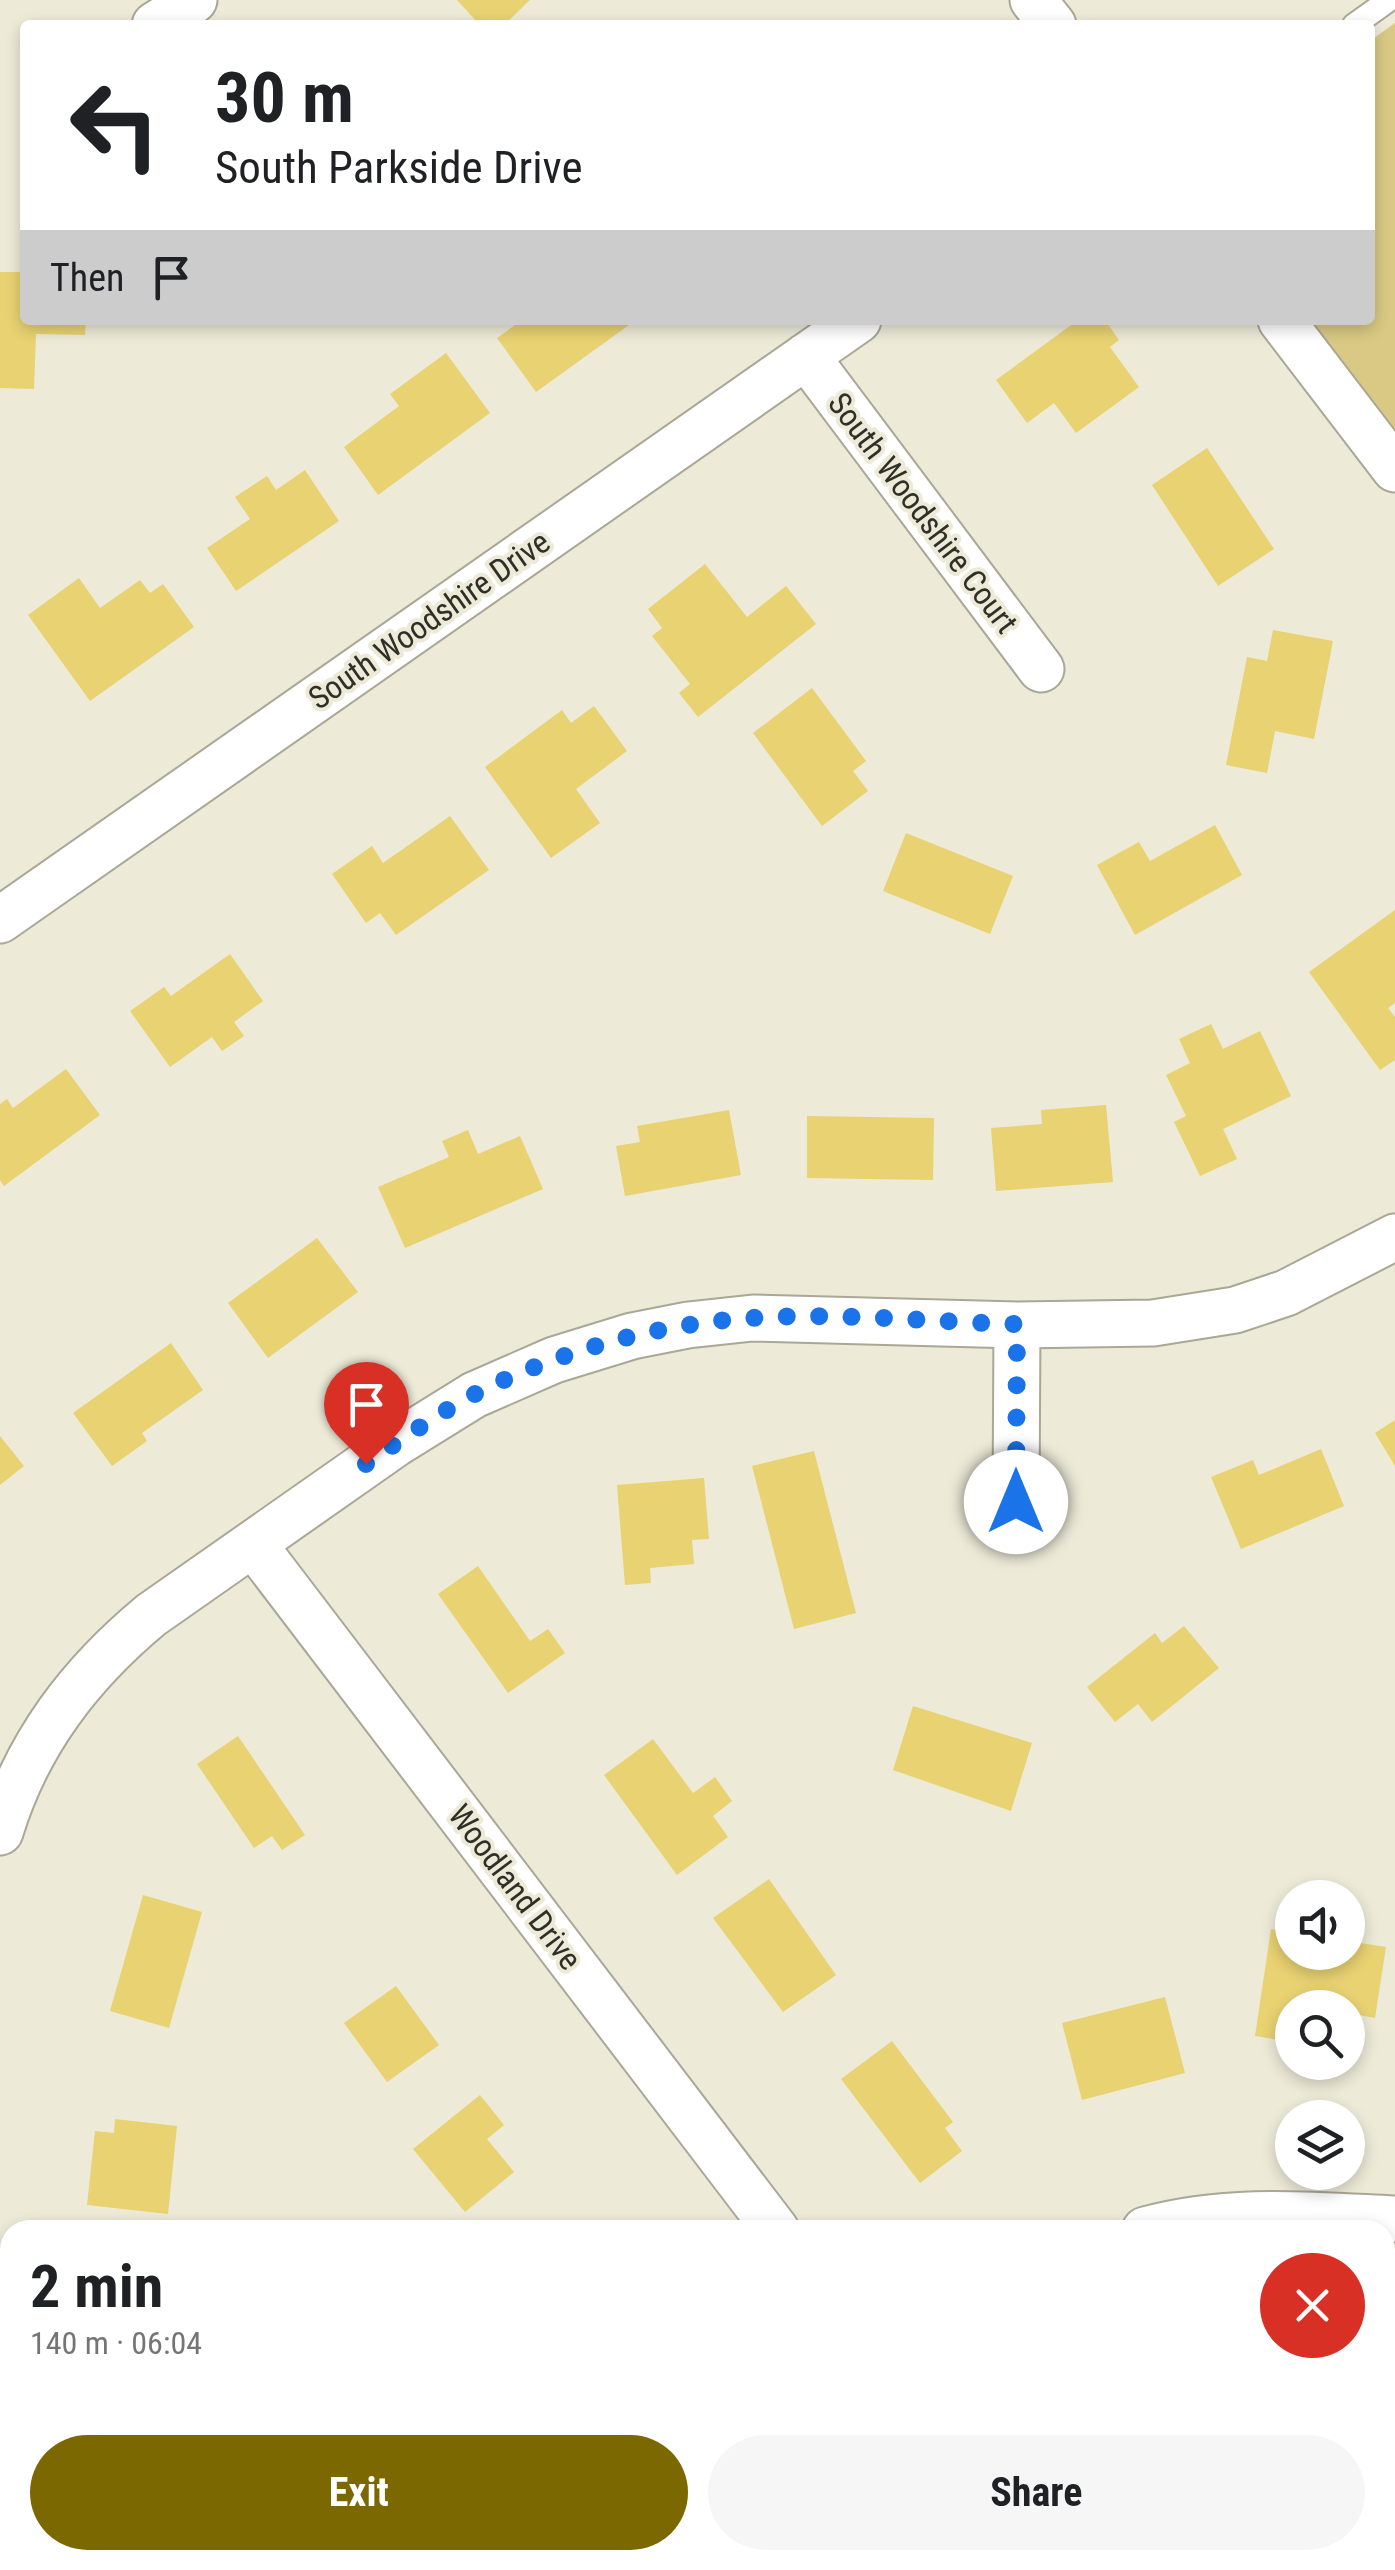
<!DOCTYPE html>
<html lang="en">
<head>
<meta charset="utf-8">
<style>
	body { margin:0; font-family:"Roboto Condensed",sans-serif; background:#f6f6f6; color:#202124; height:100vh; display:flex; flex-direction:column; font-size:38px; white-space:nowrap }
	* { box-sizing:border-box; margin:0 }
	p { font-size:32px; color:#757577 }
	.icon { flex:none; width:55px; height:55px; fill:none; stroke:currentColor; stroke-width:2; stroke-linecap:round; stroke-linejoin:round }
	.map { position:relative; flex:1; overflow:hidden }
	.side { position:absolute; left:0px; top:2220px; width:1395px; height:350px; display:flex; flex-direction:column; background:#fff; border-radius:30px 30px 0 0; box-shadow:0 5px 15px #0003 }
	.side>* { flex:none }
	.top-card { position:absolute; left:20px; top:20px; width:1355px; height:305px; border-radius:10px; box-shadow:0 5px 15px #0003; background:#fff; color:#202124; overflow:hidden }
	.tools { position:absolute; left:1275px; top:1880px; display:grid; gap:20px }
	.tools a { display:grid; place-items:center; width:90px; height:90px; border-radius:50%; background:#fff; box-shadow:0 5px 15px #0003; font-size:50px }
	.pin { position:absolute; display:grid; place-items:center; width:85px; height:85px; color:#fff; margin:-102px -42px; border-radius:50% 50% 50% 0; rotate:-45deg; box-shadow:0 0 10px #0007 }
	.pin .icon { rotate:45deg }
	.me { position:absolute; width:110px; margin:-55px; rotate:0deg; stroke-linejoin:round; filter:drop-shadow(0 0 8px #0008) }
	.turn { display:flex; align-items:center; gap:35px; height:210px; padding:0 30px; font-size:45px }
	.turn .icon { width:130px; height:130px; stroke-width:2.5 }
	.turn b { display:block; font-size:70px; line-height:85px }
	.then { display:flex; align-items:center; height:95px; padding:0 30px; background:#0003; gap:20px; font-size:38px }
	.round { display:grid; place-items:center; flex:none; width:105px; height:105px; border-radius:52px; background:#f6f6f6 }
	.head { display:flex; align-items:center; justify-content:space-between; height:170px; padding:0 30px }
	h1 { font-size:60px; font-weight:700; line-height:75px }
	.primary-button { display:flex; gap:20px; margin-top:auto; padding:20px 30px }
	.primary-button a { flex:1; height:115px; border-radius:60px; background:#7b6800; color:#fff; font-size:40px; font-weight:700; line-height:115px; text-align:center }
	.primary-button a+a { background:#f6f6f6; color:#202124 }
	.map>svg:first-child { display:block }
	.green { fill:#d9c984 }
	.building { fill:#e8d272 }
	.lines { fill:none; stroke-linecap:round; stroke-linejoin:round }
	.lane-casing { stroke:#aaa796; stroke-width:26 }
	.street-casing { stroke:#aaa796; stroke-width:49 }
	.lane { stroke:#fff; stroke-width:22 }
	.street { stroke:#fff; stroke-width:45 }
	.route { stroke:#1a73e8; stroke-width:18; stroke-dasharray:0 32.4 }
	.labels { text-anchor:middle; stroke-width:8; stroke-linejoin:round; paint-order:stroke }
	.street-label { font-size:32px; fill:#2f2e27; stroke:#edead8 }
</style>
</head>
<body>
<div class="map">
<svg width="1395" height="2570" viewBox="0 0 1395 2570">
	<rect width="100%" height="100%" fill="#edead8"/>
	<path class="green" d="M 1395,23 L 1395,441 L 1302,320 L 1370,320 L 1370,41 Z"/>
	<path class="building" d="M 457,0 L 530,0 L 504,25 L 480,25 Z
		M 0,272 L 25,272 L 25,320 L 86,320 L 85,335 L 36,334 L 34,389 L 0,388 Z
		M 522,320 L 636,320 L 536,392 L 497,338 Z
		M 1078,320 L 1105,320 L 1119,340 L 1110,347 L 1139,387 L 1076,433 L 1054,403 L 1027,423 L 996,380 Z
		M 446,353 L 490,413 L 378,495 L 344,447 L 399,406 L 390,394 Z
		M 1207,448 L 1274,549 L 1218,586 L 1152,485 Z
		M 305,470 L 339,521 L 236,591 L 207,548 L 250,519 L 235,497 L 267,476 L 276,490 Z
		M 705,564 L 747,617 L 786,586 L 816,624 L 698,717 L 679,693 L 690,684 L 652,636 L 662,628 L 648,609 Z
		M 79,578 L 100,608 L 140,580 L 150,593 L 163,584 L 194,627 L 90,701 L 28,615 Z
		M 1273,630 L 1333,641 L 1314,739 L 1275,731 L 1267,773 L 1226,765 L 1247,657 L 1267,661 Z
		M 812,688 L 866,761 L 853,771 L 868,791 L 822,826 L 753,733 Z
		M 594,706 L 627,751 L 576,789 L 600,823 L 551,858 L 485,767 L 562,710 L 571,723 Z
		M 450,816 L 489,870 L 396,935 L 380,913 L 366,923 L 332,874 L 372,846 L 383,863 Z
		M 1215,825 L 1242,875 L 1135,935 L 1097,865 L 1139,842 L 1150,861 Z
		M 906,833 L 1013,876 L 990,934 L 883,891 Z
		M 1395,910 L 1395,1003 L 1388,1008 L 1395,1017 L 1395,1060 L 1380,1070 L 1309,972 Z
		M 230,954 L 263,1001 L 234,1022 L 244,1036 L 222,1051 L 212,1037 L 170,1067 L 130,1011 L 164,987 L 171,996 Z
		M 1211,1024 L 1223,1049 L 1260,1031 L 1291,1096 L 1223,1129 L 1237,1159 L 1200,1176 L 1174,1122 L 1186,1116 L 1166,1075 L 1190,1063 L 1179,1039 Z
		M 66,1069 L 100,1115 L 4,1186 L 0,1180 L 0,1104 L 7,1099 L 13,1108 Z
		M 1106,1105 L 1113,1182 L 996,1191 L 991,1128 L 1042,1124 L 1041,1110 Z
		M 729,1110 L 741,1175 L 625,1196 L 616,1146 L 640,1142 L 637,1126 Z
		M 807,1116 L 934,1118 L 933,1180 L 807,1178 Z
		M 468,1130 L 478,1154 L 520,1136 L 543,1189 L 405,1248 L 378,1187 L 449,1157 L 442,1141 Z
		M 317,1238 L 358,1292 L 268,1358 L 228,1303 Z
		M 171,1343 L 203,1390 L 142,1433 L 147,1441 L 112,1466 L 73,1413 Z
		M 1395,1420 L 1395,1466 L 1375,1433 Z
		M 0,1436 L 24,1466 L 0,1485 Z
		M 1321,1449 L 1344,1506 L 1241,1549 L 1211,1477 L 1253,1460 L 1259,1475 Z
		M 814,1451 L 856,1613 L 794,1629 L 752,1466 Z
		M 704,1478 L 709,1539 L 692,1540 L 694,1564 L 650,1568 L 651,1583 L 625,1585 L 617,1485 Z
		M 478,1566 L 530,1641 L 548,1629 L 565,1653 L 508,1693 L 438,1594 Z
		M 1184,1626 L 1219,1668 L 1152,1722 L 1138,1704 L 1115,1722 L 1087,1687 L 1155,1633 L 1162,1643 Z
		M 913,1706 L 1032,1743 L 1011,1811 L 893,1770 Z
		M 238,1736 L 305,1835 L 282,1850 L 272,1836 L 254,1848 L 197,1764 Z
		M 653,1739 L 693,1793 L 715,1777 L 732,1801 L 713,1816 L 728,1837 L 677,1875 L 604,1775 Z
		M 769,1879 L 836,1975 L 783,2012 L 713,1918 Z
		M 143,1895 L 202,1912 L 169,2028 L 110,2011 Z
		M 1271,1929 L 1292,1932 L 1292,1952 L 1348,1952 L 1348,1941 L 1386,1947 L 1375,2018 L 1348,2013 L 1348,2008 L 1292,2008 L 1292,2042 L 1255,2036 Z
		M 396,1986 L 439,2045 L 387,2082 L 344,2023 Z
		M 1165,1997 L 1185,2073 L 1082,2100 L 1062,2023 Z
		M 892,2041 L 953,2122 L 945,2128 L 962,2151 L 920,2183 L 841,2079 Z
		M 480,2095 L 504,2125 L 487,2139 L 514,2172 L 465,2212 L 413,2149 Z
		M 115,2119 L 177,2126 L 168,2214 L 87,2205 L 95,2131 L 114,2133 Z
		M 413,2560 L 461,2560 L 451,2570 L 423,2570 Z
		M 1240,2560 L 1331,2560 L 1337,2570 L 1246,2570 Z"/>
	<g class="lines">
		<defs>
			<path id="lane" d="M 1354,25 L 1389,0"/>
			<path id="street" d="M 1033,0 L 1053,25
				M 155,25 L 194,0
				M 1281,320 L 1395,469
				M 806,356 L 1041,669
				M 0,920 L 858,320
				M 1016,1502 L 1017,1325
				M 254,1545 L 776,2230
				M 0,1832 C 27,1743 80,1674 151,1615 L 395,1444 L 474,1395 L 554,1360 L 632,1336 L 688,1325 L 753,1318 L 1017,1325 L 1153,1323 L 1235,1310 L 1286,1293 L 1395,1237
				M 1145,2230 C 1227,2207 1311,2215 1395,2219
				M 1028,2560 L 1035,2570
				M 655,2570 L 667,2560"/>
		</defs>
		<use href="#lane" class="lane-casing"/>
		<use href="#street" class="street-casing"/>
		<use href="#lane" class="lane"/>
		<use href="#street" class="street"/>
	</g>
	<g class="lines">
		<path class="route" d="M 366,1464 C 401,1440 437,1414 475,1394 C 559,1351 657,1324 751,1318 C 838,1312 930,1322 1017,1324 L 1016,1502"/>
	</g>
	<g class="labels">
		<g class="street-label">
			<text transform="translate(923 513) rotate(53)" y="11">South Woodshire Court</text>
			<text transform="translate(429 620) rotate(-35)" y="11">South Woodshire Drive</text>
			<text transform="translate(515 1887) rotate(53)" y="11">Woodland Drive</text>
		</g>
	</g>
</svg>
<div class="tools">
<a><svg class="icon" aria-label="sound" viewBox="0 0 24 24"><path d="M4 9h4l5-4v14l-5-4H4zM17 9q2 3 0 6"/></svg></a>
<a><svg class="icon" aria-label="search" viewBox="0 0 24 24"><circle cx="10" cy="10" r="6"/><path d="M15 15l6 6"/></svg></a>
<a><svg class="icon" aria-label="layers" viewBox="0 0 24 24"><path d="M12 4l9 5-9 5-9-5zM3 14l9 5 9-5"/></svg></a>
</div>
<div class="pin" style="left:366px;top:1464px;background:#d93025"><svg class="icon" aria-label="arrive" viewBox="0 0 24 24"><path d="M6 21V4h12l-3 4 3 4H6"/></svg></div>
<svg class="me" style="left:1016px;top:1502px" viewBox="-20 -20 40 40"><circle r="19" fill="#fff"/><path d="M0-13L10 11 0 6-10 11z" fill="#1a73e8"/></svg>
<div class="top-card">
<div class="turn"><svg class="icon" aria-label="left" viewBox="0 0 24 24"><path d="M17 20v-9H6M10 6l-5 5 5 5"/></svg><div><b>30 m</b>South Parkside Drive</div></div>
<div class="then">Then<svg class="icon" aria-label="arrive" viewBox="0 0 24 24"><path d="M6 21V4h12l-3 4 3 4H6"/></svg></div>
</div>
<section class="side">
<div class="head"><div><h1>2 min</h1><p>140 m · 06:04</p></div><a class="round" style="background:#d93025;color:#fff"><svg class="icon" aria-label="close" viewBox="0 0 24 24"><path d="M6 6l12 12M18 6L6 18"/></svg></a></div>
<div class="primary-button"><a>Exit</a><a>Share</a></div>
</section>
</div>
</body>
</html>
